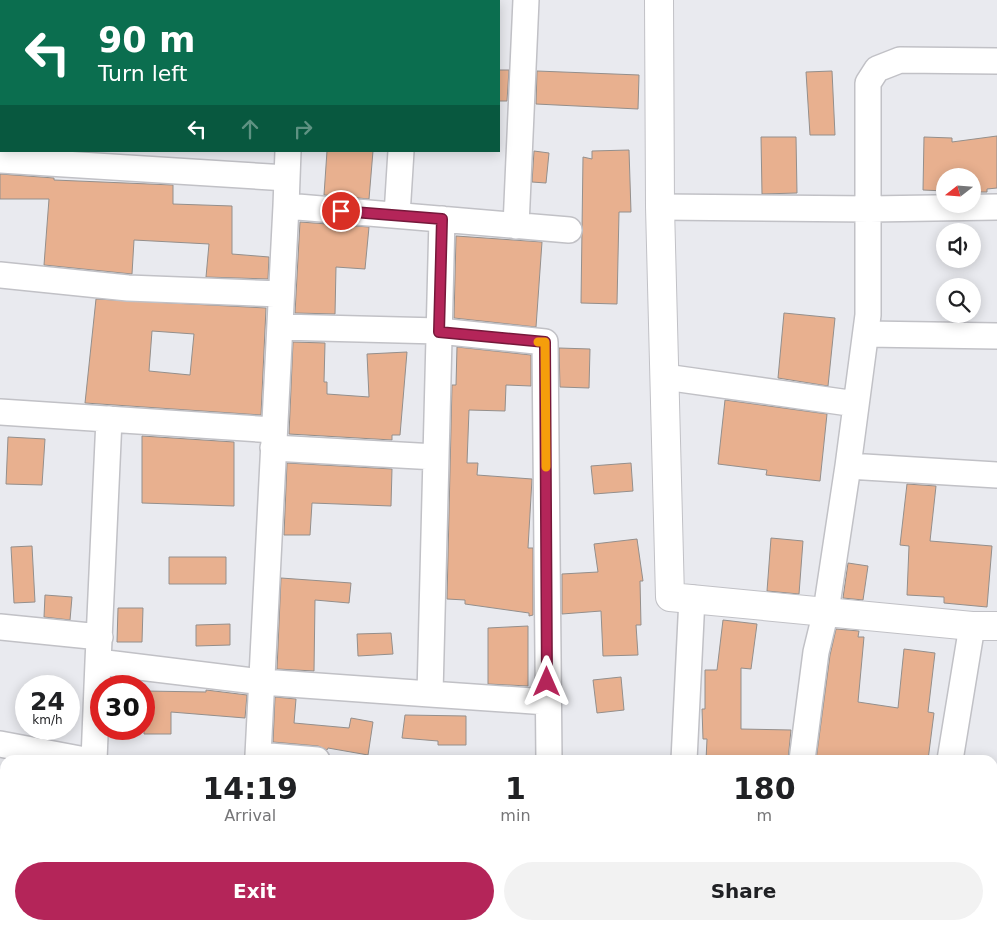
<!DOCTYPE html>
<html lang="en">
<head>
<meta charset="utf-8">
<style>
	body { margin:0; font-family:"DejaVu Sans",sans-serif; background:#f2f2f2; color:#202124; height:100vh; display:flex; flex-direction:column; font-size:19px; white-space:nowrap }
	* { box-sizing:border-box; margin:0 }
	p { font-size:16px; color:#757577 }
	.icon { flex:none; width:28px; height:28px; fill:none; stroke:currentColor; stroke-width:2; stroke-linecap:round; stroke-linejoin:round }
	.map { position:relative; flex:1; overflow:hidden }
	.sheet { position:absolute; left:0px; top:755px; width:998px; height:175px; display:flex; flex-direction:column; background:#fff; border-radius:15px 15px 0 0; box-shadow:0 2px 12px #0003 }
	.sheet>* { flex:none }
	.hud { position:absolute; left:0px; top:0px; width:500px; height:152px; box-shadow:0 2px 12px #0003; background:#0b6e4f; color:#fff; overflow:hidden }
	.needle { width:32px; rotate:253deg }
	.buttons { position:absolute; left:936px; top:168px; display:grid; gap:10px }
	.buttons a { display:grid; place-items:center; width:45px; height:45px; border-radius:50%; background:#fff; box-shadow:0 2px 12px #0003; font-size:25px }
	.speed { position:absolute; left:15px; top:675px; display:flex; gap:10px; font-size:25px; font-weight:700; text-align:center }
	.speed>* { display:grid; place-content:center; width:65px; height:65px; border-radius:50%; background:#fff; box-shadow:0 2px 12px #0003; line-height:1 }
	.speed small { font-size:12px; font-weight:400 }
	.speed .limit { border:8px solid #d22; background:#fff; color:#111 }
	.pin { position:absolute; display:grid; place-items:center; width:42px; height:42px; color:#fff; margin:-21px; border:2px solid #fff; border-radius:50%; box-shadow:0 1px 5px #0007 }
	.me { position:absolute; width:55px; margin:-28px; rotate:0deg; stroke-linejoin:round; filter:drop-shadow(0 0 4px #0008) }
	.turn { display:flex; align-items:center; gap:18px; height:105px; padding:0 15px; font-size:22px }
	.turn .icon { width:65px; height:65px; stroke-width:2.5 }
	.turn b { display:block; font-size:35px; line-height:42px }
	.lanes { display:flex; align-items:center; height:48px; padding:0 15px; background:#0003; justify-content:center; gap:25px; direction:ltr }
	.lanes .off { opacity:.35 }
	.eta { display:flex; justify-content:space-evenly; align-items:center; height:85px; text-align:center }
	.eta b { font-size:30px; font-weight:700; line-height:35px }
	.button { display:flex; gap:10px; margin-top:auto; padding:10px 15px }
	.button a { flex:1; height:58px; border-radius:30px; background:#b42559; color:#fff; font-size:20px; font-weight:700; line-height:58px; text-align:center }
	.button a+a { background:#f2f2f2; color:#202124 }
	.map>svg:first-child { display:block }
	.building { fill:#e8b08f; stroke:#948f8c; fill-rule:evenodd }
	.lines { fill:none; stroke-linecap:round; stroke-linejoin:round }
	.minor-casing { stroke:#c1c1c6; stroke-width:28 }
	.tertiary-casing { stroke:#c1c1c6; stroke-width:30 }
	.minor { stroke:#fff; stroke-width:25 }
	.tertiary { stroke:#fff; stroke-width:28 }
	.route-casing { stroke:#75183a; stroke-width:12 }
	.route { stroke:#b42559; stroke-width:9 }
	.slow { stroke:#f59e0b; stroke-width:9 }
</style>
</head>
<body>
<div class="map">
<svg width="997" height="930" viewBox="0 0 997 930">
	<rect width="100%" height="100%" fill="#e9eaef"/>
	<path class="building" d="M 499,70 L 509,70 L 507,101 L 499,101 Z
		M 537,71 L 639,75 L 638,109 L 536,104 Z
		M 832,71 L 835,135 L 810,135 L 806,72 Z
		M 997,136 L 997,188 L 987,189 L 987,192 L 972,192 L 972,176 L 945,176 L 945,191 L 923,190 L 924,137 L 952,138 L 952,142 Z
		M 761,137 L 796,137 L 797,193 L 762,194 Z
		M 629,150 L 631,212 L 619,212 L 617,304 L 581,303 L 583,157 L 592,159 L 592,151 Z
		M 327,151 L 373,151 L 369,199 L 324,195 Z
		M 534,151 L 549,153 L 546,183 L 532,182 Z
		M 0,174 L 54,178 L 54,180 L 173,185 L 173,204 L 232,206 L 232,254 L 269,257 L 268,279 L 206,277 L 209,244 L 134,240 L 132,274 L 44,265 L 49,199 L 0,199 Z
		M 300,222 L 369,227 L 365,269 L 336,267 L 335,314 L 295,313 Z
		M 456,236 L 542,242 L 536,327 L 454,318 Z
		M 96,299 L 266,308 L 261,415 L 85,403 ZM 152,331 L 194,334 L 190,375 L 149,371 Z
		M 784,313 L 835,318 L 828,386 L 778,378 Z
		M 293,342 L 325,343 L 324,382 L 327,382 L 327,394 L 369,397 L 367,354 L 407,352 L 400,435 L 392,435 L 392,440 L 289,434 Z
		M 457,347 L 531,355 L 531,386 L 506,385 L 505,411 L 469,410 L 467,463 L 478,463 L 477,475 L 532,479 L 528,548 L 533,548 L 533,615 L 529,616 L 529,613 L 465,604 L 465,600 L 447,599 L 452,385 L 456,385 Z
		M 559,348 L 590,349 L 589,388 L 560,387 Z
		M 725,400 L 827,414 L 820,481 L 766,475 L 767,470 L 718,464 Z
		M 142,436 L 234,442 L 234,506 L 142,503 Z
		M 8,437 L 45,439 L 42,485 L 6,484 Z
		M 287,463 L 392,469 L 391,506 L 312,503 L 310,535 L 284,535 Z
		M 631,463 L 633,491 L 594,494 L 591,466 Z
		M 907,484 L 936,486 L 930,541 L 992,546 L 987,607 L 944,603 L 944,597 L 907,595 L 909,546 L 900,545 Z
		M 771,538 L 803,541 L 799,594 L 767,591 Z
		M 637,539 L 643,581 L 640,581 L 641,625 L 636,625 L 638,655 L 603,656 L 601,611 L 562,614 L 562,574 L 598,572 L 594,544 Z
		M 32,546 L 35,602 L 14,603 L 11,547 Z
		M 169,557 L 226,557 L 226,584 L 169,584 Z
		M 848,563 L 868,566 L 863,600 L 843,598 Z
		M 281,578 L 351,583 L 349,603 L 315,600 L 314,671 L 277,669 Z
		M 45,595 L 72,597 L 70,620 L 44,617 Z
		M 118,608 L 143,608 L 142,642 L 117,642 Z
		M 723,620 L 757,624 L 751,669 L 741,668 L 741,729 L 791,730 L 788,760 L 706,760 L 707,739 L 703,739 L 702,709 L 705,709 L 705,670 L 717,670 Z
		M 230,624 L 230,645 L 196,646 L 196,625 Z
		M 528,626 L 528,686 L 488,684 L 488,628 Z
		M 836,629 L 859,631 L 858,637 L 864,637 L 858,702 L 898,708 L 904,649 L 935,653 L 928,712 L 934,713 L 928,760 L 816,760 L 830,655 Z
		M 391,633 L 393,654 L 358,656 L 357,634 Z
		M 621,677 L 624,710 L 597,713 L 593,680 Z
		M 206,690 L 247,695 L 245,718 L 171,712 L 171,734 L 144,734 L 144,691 L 206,692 Z
		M 275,697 L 296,699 L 294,723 L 349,728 L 351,718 L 373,722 L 368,755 L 328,748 L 327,750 L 318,746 L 273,742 Z
		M 405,715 L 466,716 L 466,745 L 438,745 L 438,741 L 402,738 Z"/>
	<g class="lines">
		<defs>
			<path id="minor" d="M 298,1 L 299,0
				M 410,1 L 410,0
				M 0,39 L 1,39
				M 288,151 L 286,206 L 569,230
				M 0,160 L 287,178
				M 286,206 L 258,755 L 317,760
				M 660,207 L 870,209 L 997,207
				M 397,215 L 401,151
				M 516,226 L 526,0
				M 0,275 L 128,288 L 281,294
				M 280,327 L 439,331 L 545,342 L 549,760
				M 866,334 L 997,336
				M 665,377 L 856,404
				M 0,412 L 274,430
				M 273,448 L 436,457
				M 848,466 L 997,475
				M 0,627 L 100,637
				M 98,662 L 109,419
				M 430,694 L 547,702
				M 0,744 L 85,760
				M 94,760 L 98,662 L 262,682 L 430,694 L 442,219
				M 684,760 L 692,598
				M 802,760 L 816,652 L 826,611 L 848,466 L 868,315 L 868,83 L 877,69 L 900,60 L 997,61
				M 950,760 L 972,626
				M 992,856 L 997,857
				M 929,930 L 929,925"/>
			<path id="tertiary" d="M 659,0 L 660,207 L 670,597 L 972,626 L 997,626"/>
		</defs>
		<use href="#minor" class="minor-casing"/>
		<use href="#tertiary" class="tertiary-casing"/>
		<use href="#minor" class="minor"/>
		<use href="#tertiary" class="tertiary"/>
	</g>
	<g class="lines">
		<defs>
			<path id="route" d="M 341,211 L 442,219 L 439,332 L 545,342 L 547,682"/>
		</defs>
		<use href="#route" class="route-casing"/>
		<use href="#route" class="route"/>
		<path class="slow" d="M 538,342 L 545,342 L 546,467"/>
	</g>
</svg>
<div class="buttons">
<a><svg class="needle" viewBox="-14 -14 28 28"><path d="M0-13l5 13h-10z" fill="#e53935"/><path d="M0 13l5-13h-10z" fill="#757577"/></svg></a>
<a><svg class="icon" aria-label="sound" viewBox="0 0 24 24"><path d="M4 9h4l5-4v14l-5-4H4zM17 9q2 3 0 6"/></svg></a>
<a><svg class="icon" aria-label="search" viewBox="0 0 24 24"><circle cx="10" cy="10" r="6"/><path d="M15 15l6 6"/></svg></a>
</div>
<div class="speed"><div>24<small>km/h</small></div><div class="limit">30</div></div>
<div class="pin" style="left:341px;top:211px;background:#d93025"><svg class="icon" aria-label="arrive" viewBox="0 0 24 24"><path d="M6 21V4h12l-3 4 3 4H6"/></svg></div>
<svg class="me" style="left:547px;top:682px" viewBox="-20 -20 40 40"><path d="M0-17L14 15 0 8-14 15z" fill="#b42559" stroke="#fff" stroke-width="4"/></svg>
<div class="hud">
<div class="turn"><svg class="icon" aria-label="left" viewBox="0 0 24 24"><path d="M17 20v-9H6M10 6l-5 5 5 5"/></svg><div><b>90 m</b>Turn left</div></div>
<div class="lanes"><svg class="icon" aria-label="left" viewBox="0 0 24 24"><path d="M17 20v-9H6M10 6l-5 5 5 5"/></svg><svg class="icon off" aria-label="ahead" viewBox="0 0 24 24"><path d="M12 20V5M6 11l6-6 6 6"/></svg><svg class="icon off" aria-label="right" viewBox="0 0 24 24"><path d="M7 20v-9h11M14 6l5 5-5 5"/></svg></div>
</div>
<section class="sheet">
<div class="eta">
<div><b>14:19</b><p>Arrival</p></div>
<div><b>1</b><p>min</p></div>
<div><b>180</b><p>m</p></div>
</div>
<div class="button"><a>Exit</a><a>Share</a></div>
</section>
</div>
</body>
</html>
